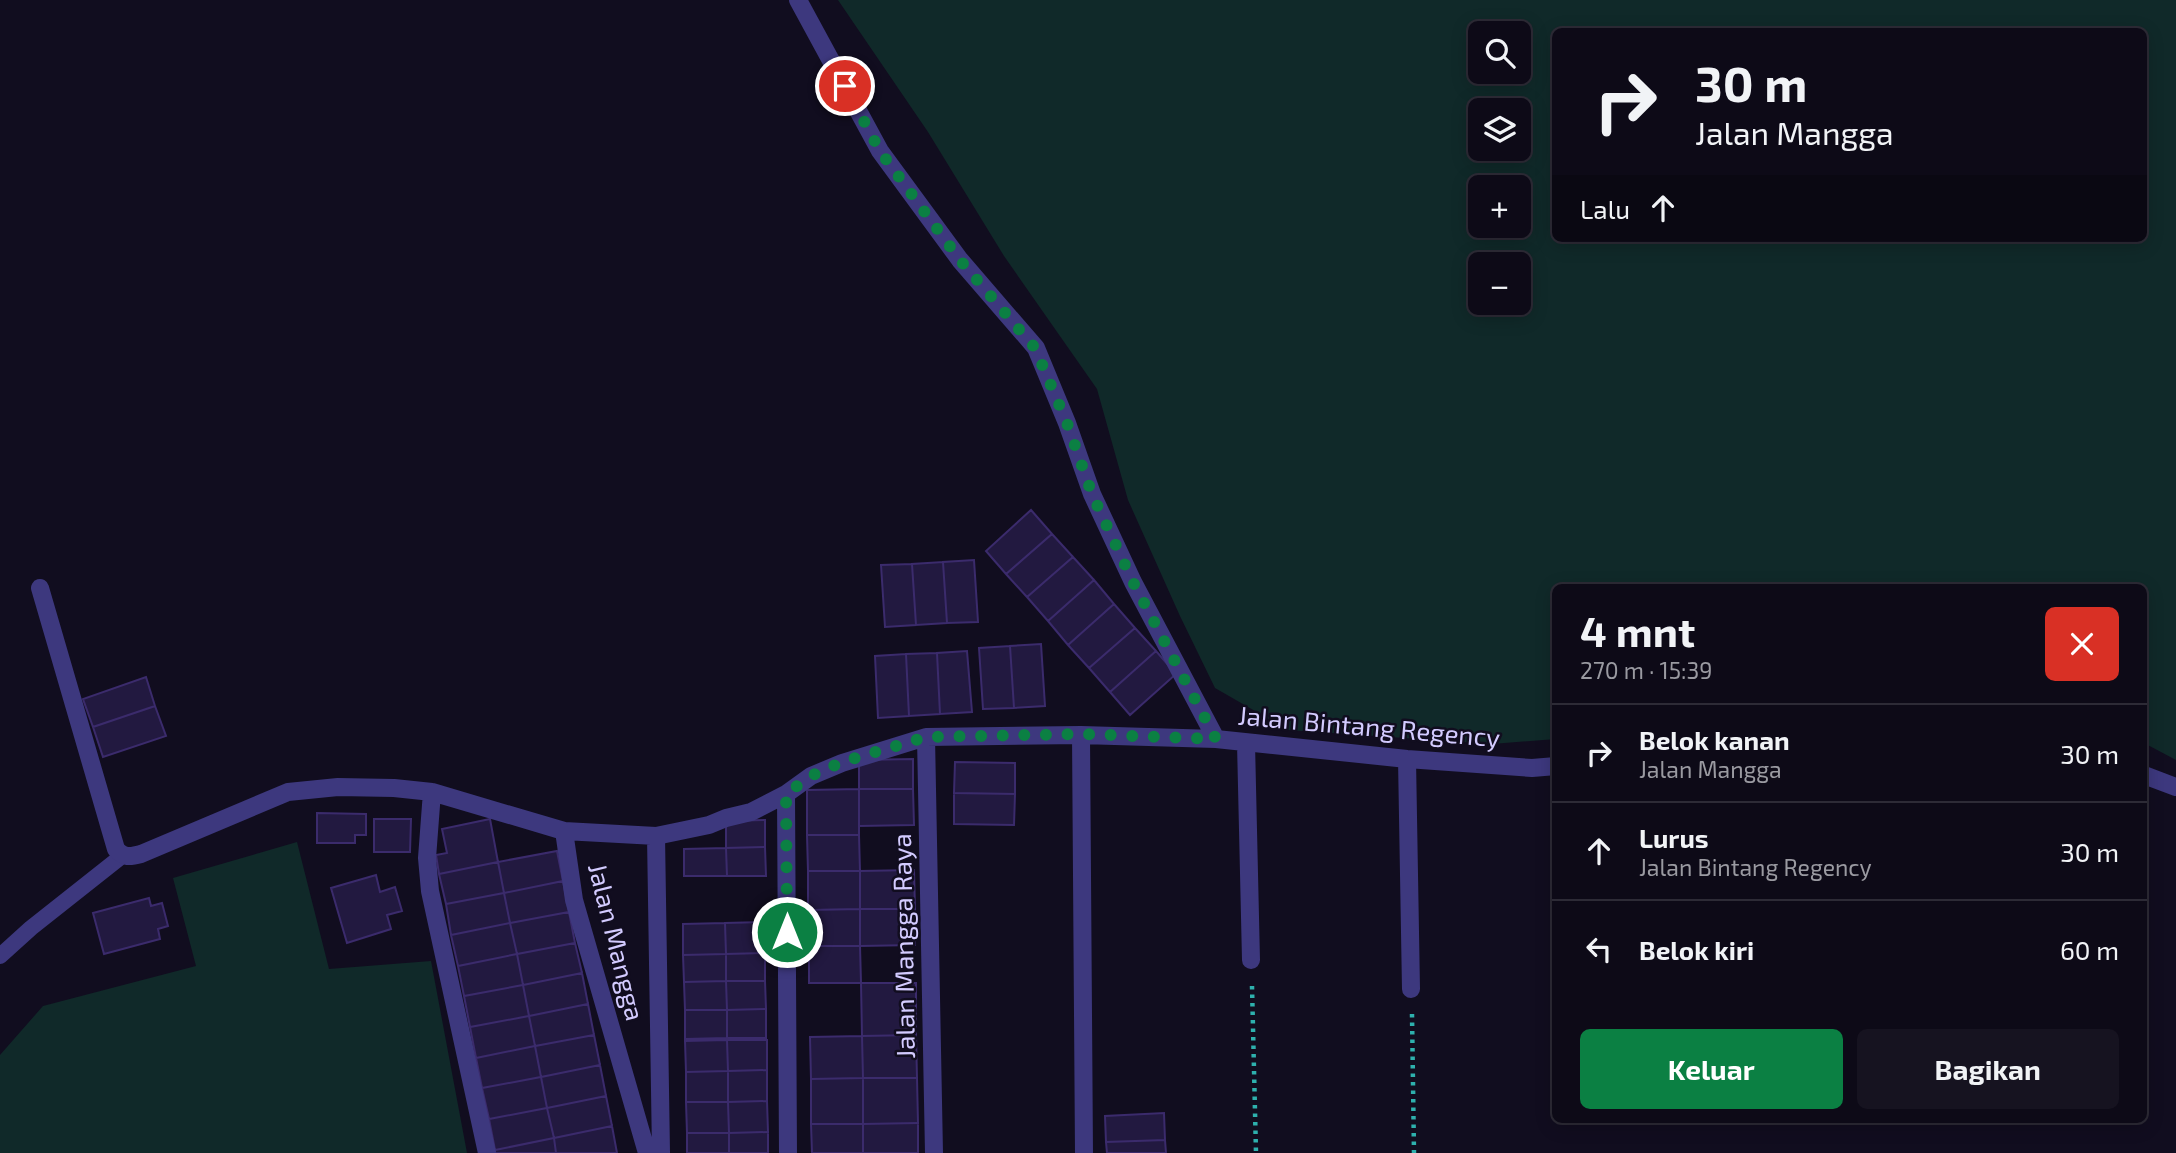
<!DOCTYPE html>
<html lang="id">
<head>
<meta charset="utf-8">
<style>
	body { margin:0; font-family:"Exo 2",sans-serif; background:#161320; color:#f1f3f6; height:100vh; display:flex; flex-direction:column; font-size:26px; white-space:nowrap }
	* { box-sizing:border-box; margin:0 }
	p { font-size:23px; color:#9a9aa1 }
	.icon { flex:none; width:38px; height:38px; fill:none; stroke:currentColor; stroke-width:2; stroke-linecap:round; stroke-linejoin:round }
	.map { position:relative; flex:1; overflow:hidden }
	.drawer { position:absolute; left:1552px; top:584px; width:595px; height:539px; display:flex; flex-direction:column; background:#0d0a17; border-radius:10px; box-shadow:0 4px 18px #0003,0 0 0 2px #2d2b36 }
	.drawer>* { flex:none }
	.guide { position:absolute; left:1552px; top:28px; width:595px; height:214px; border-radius:10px; box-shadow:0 4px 18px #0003,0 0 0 2px #2d2b36; background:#0d0a17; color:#f1f3f6; overflow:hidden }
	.controls { position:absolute; left:1468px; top:21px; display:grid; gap:14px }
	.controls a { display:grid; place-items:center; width:63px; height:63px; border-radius:10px; background:#0d0a17; box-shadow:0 4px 18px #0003,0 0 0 2px #2d2b36; font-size:35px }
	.pin { position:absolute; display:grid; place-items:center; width:60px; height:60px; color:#fff; margin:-30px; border:4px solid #fff; border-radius:50%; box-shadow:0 2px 7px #0007 }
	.me { position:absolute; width:77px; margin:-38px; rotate:0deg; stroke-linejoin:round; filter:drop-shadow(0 0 5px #0008) }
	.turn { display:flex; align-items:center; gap:24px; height:147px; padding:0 28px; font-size:32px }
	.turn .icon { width:91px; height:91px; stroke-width:2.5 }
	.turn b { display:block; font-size:49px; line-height:60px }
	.then { display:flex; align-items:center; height:66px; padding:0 28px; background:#0003; gap:14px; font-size:26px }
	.round { display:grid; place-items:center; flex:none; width:74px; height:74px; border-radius:10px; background:#161320 }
	.overview { display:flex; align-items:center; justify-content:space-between; height:119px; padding:0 28px }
	h1 { font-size:42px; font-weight:700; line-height:52px }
	.action { display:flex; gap:14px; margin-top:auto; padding:14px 28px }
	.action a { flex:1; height:80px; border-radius:10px; background:#0b8043; color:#fff; font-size:28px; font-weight:700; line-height:80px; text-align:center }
	.action a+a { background:#161320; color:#f1f3f6 }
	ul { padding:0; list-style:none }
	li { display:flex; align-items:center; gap:21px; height:98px; padding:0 28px; border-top:2px solid #2d2b36 }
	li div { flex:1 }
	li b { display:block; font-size:26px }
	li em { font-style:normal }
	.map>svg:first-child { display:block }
	.green { fill:#102929; fill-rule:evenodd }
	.building { fill:#221940; stroke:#3b2b6c; stroke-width:2 }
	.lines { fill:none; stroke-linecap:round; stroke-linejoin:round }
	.path { stroke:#2eb0ad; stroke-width:4.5; stroke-dasharray:3.5 5; stroke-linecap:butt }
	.lane { stroke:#3d387e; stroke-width:16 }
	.street { stroke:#3d387e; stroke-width:18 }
	.route { stroke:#0b8043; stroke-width:12; stroke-dasharray:0 21.6 }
	.labels { text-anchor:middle; stroke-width:5; stroke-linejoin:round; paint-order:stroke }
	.street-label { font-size:26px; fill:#d3cbff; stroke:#110d1f }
</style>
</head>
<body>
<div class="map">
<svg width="2176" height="1153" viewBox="0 0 2176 1153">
	<rect width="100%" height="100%" fill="#110d1f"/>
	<path class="green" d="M 838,0 L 2176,0 L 2176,760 L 2144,743 L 2144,588 L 1556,588 L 1556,739 L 1492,744 L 1288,730 L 1215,688 L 1180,616 L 1128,500 L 1097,389 L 1004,256 L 928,132 ZM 1556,32 L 2144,32 L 2144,238 L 1556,238 ZM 1480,33 L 1519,33 L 1519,72 L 1480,72 ZM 1480,110 L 1519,110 L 1519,149 L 1480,149 ZM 1480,187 L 1519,187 L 1519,226 L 1480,226 ZM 1480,264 L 1519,264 L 1519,303 L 1480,303 Z
		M 297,842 L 329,969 L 431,961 L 467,1153 L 0,1153 L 0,1055 L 43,1006 L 196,966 L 173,878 Z"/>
	<path class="building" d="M 1031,510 L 1052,534 L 1006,574 L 986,551 Z
		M 1052,534 L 1073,557 L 1027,597 L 1006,574 Z
		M 1073,557 L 1094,580 L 1048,621 L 1027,597 Z
		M 974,560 L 978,622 L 947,623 L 943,562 Z
		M 943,562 L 947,623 L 916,625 L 912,564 Z
		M 912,564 L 916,625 L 885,627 L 881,565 Z
		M 1094,580 L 1114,604 L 1068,645 L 1048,621 Z
		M 1114,604 L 1135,628 L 1089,668 L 1068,645 Z
		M 1135,628 L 1156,651 L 1110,692 L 1089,668 Z
		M 1041,644 L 1045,706 L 1014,708 L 1010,646 Z
		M 1010,646 L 1014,708 L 983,709 L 979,648 Z
		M 967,651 L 972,712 L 940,714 L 937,653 Z
		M 1156,651 L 1176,674 L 1130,715 L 1110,692 Z
		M 937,653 L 940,714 L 909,716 L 906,654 Z
		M 906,654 L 909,716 L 878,718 L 875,656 Z
		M 146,677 L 155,706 L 93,727 L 83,699 Z
		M 155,706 L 166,736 L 103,757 L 93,727 Z
		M 913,759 L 913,789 L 859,789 L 859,760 Z
		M 955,762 L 1015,763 L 1015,794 L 954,793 Z
		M 859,789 L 913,789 L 914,825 L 859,826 Z
		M 859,789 L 859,835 L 807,835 L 807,790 Z
		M 954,793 L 1015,794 L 1014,825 L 954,824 Z
		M 317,813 L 366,814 L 366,835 L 355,835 L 355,843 L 317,843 Z
		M 374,819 L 411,819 L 410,852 L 374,852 Z
		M 490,819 L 498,862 L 439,874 L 436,855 L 447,853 L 442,829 Z
		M 765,820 L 765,847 L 726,848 L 726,821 Z
		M 807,835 L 859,835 L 860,871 L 808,871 Z
		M 765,847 L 766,876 L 727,876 L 726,848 Z
		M 726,848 L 727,876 L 684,876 L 684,849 Z
		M 557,851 L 563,881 L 504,893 L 498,862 Z
		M 498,862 L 504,893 L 446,904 L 439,874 Z
		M 914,870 L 915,909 L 860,909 L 860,871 Z
		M 808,871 L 860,871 L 860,909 L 808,910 Z
		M 376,875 L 380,892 L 395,887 L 402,911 L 387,915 L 391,929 L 347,943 L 331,888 Z
		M 563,881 L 569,912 L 510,923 L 504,893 Z
		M 504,893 L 510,923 L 451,935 L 446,904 Z
		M 149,898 L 151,906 L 162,903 L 168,926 L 158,929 L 160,939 L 104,954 L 93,913 Z
		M 860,909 L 915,909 L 915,945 L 860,946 Z
		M 860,909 L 860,946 L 809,946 L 808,910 Z
		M 569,912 L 575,943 L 517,954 L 510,923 Z
		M 764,922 L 765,953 L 726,954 L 725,923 Z
		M 510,923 L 517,954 L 458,966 L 451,935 Z
		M 725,923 L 726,954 L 683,955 L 683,924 Z
		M 575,943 L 582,973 L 523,985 L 517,954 Z
		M 809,946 L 860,946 L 861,983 L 809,983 Z
		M 765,953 L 765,981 L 726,981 L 726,954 Z
		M 517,954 L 523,985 L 464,996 L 458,966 Z
		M 726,954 L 726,981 L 684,982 L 683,955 Z
		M 582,973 L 588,1004 L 529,1016 L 523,985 Z
		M 726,981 L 765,981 L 766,1009 L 727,1010 Z
		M 726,981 L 727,1010 L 685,1010 L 684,982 Z
		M 861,983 L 916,983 L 916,1035 L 862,1036 Z
		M 523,985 L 529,1016 L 470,1027 L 464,996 Z
		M 588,1004 L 594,1035 L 535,1046 L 529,1016 Z
		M 766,1009 L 766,1038 L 727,1038 L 727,1010 Z
		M 685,1010 L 727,1010 L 727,1038 L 685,1039 Z
		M 529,1016 L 535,1046 L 476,1058 L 470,1027 Z
		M 594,1035 L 600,1065 L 541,1077 L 535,1046 Z
		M 916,1035 L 917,1078 L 863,1078 L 862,1036 Z
		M 862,1036 L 863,1078 L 811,1079 L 810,1037 Z
		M 727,1040 L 767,1040 L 767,1070 L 728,1071 Z
		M 727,1040 L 728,1071 L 686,1072 L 685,1041 Z
		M 535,1046 L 541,1077 L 482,1088 L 476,1058 Z
		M 600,1065 L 606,1096 L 547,1108 L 541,1077 Z
		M 767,1070 L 767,1101 L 728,1102 L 728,1071 Z
		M 728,1071 L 728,1102 L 686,1102 L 686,1072 Z
		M 541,1077 L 547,1108 L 489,1119 L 482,1088 Z
		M 863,1078 L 917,1078 L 918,1123 L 863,1124 Z
		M 863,1078 L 863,1124 L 811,1124 L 811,1079 Z
		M 606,1096 L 612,1126 L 554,1138 L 547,1108 Z
		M 767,1101 L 768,1132 L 729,1133 L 728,1102 Z
		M 686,1102 L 728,1102 L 729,1133 L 687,1133 Z
		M 547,1108 L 554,1138 L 495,1150 L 489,1119 Z
		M 1164,1113 L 1165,1140 L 1106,1142 L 1105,1116 Z
		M 918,1123 L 918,1153 L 863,1153 L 863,1124 Z
		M 811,1124 L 863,1124 L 863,1153 L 812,1153 Z
		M 612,1126 L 617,1153 L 556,1153 L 554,1138 Z
		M 768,1132 L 768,1153 L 729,1153 L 729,1133 Z
		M 687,1133 L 729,1133 L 729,1153 L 687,1153 Z
		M 554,1138 L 556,1153 L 495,1153 L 495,1150 Z
		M 1165,1140 L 1166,1153 L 1107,1153 L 1106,1142 Z"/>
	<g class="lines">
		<path class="path" d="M 1252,986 L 1256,1153
			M 1412,1014 L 1414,1153"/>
		<path class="lane" d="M 0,956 L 31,928 L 122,856"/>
		<path class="street" d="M 798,0 L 880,151 L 960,260 L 1036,348 L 1067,423 L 1092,494 L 1133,582 L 1216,739
			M 40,588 L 116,849 C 124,858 130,857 141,854 L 288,792 L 338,787 L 394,788 L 432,792
			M 1081,735 L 1084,1153
			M 926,737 L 934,1153
			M 1246,743 L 1251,960
			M 1407,759 L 1411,989
			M 2144,775 L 2176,787
			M 656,836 L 661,1153
			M 487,1153 L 430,891 L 427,858 L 432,792 L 564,831
			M 647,1153 L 574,900 L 564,831 L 656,836 L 709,825 L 726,818 L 751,812 L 786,794
			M 788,1153 L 786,794 L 811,776 L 842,763 L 926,737 L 1081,735 L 1216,739 L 1407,759 L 1532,768 L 1556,766"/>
	</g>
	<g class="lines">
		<path class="route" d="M 787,932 L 786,794 L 811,776 L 842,762 L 926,737 L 1081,734 L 1216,739 L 1133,582 L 1092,494 L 1067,423 L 1035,348 L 960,260 L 880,151 L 845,86"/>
	</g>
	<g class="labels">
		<g class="street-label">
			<text transform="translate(1369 727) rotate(5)" y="9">Jalan Bintang Regency</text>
			<text transform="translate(616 942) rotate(76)" y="9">Jalan Mangga</text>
			<text transform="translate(904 946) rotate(-91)" y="9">Jalan Mangga Raya</text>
		</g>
	</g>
</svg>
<div class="controls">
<a><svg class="icon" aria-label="search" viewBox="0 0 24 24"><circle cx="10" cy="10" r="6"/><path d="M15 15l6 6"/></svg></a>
<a><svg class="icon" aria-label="layers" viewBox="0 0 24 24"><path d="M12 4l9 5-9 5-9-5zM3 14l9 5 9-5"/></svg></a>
<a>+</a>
<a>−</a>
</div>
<div class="pin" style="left:845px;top:86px;background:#d93025"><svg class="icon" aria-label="arrive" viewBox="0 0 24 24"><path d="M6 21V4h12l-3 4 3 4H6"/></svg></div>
<svg class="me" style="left:787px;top:932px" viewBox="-20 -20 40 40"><circle r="17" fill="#0b8043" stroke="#fff" stroke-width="3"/><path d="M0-11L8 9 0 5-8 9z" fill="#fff"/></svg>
<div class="guide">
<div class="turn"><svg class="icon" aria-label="right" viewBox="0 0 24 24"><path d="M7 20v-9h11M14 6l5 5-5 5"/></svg><div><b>30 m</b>Jalan Mangga</div></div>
<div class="then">Lalu<svg class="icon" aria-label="ahead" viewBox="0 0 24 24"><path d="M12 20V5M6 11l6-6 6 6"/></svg></div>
</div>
<section class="drawer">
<div class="overview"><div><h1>4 mnt</h1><p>270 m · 15:39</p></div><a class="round" style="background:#d93025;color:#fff"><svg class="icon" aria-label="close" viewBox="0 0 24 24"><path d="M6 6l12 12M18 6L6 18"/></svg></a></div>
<ul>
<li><svg class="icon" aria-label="right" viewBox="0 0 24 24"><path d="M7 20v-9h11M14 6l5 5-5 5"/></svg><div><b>Belok kanan</b><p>Jalan Mangga</p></div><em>30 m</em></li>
<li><svg class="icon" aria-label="ahead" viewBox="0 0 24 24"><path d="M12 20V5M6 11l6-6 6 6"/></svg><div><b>Lurus</b><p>Jalan Bintang Regency</p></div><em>30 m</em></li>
<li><svg class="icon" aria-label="left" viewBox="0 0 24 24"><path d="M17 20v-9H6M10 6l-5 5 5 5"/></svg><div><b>Belok kiri</b></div><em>60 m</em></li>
</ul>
<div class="action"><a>Keluar</a><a>Bagikan</a></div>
</section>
</div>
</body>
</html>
